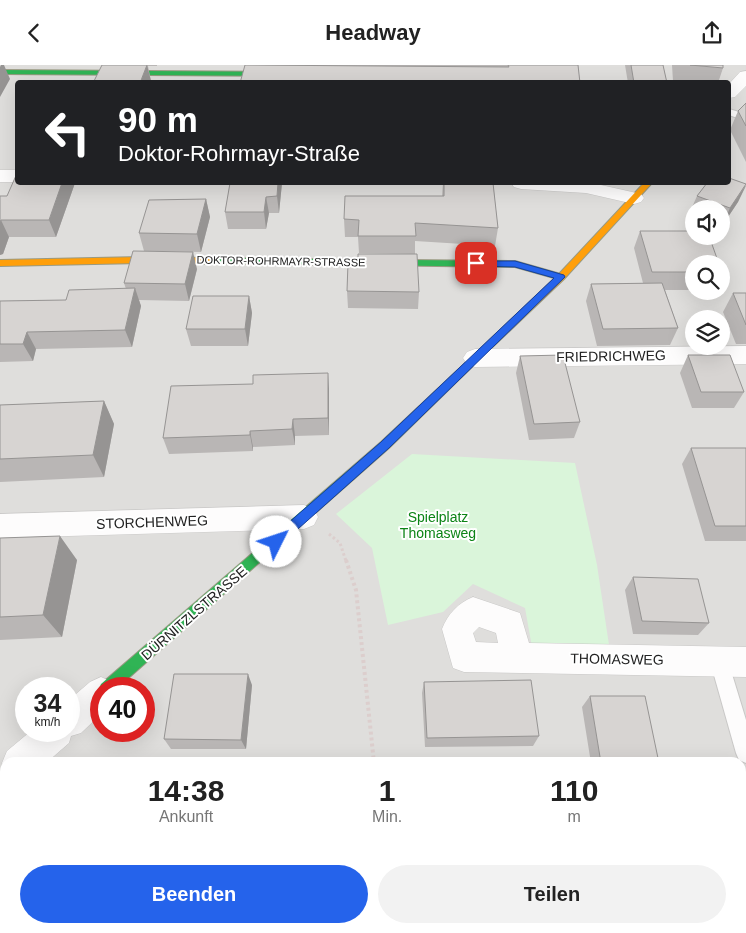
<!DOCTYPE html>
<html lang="de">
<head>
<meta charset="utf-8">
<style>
	body { margin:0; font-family:Arial,sans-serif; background:#f2f2f2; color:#222; height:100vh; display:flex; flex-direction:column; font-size:19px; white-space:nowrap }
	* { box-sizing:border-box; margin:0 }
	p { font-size:16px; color:#767676 }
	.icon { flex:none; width:28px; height:28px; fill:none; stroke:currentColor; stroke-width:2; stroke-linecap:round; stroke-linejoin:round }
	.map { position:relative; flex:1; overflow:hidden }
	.drawer { position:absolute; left:0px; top:692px; width:746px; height:176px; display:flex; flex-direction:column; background:#fff; border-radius:15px 15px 0 0; box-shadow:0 5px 20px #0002 }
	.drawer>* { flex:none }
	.hud { position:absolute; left:15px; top:15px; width:716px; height:105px; border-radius:5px; box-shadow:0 5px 20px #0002; background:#202124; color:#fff; overflow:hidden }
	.tools { position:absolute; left:685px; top:135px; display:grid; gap:10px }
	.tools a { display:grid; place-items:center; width:45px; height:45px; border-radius:50%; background:#fff; box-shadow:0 5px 20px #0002; font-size:25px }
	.speed { position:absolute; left:15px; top:612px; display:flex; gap:10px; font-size:25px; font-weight:700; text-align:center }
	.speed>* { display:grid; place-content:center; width:65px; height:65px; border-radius:50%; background:#fff; box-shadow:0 5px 20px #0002; line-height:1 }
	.speed small { font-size:12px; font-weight:400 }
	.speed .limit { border:8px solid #d22; background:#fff; color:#111 }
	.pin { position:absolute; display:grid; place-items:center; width:42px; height:42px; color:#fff; margin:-21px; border-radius:10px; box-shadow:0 2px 8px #0006 }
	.me { position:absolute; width:55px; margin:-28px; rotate:49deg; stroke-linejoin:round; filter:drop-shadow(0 0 4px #0008) }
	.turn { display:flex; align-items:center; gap:18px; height:105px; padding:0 20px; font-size:22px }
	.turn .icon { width:65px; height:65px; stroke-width:2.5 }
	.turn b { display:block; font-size:35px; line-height:42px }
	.eta { display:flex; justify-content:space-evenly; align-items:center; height:85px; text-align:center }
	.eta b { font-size:30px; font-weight:700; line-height:35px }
	.cta { display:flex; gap:10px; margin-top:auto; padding:10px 20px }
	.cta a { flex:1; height:58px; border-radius:30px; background:#2563eb; color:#fff; font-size:20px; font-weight:700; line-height:58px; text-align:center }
	.cta a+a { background:#f2f2f2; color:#222 }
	header { display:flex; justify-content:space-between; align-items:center; height:65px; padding:0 20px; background:#fff; font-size:22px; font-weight:700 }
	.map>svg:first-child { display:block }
	.residential { fill:#dfdedc; fill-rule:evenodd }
	.park { fill:#daf5da }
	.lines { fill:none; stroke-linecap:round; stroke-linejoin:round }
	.lane-casing { stroke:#c9c8c7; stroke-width:2 }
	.street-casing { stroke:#c9c8c7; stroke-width:1 }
	.fast-casing { stroke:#999a82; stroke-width:2 }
	.slow-casing { stroke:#999a82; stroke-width:2 }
	.path-far1 { stroke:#dccecd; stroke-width:3; stroke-dasharray:2.5 2.5; stroke-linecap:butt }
	.path { stroke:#dccecd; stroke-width:4; stroke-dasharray:3 3; stroke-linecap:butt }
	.lane { fill:#fdfcfc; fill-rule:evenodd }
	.street { fill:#fdfcfc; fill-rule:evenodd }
	.fast { fill:#30b455; fill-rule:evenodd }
	.slow { fill:#ff9f0a; fill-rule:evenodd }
	.wall { fill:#b9b6b5 }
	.shaded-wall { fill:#969493 }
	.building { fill:#d7d4d2; stroke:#969493 }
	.route { fill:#2563eb; stroke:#184099 }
	.labels { text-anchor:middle; stroke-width:4; stroke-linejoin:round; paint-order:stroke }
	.far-street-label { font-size:11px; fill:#222; stroke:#fff }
	.street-label { font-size:14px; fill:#222; stroke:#fff }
	.park-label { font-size:14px; fill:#0c8416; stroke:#fff }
</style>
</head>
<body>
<header><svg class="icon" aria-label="back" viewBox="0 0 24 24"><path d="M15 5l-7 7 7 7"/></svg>Headway<svg class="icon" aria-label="share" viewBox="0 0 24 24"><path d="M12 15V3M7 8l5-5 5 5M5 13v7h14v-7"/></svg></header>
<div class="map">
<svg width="746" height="868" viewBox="0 0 746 868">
	<rect width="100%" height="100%" fill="#f0eeeb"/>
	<path class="residential" d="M 0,0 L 746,0 L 746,868 L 0,868 ZM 18,18 L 729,18 L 729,118 L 18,118 ZM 694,144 L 721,144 L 721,171 L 694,171 ZM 694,199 L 721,199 L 721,226 L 694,226 ZM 694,254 L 721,254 L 721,281 L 694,281 ZM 26,624 L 69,624 L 69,666 L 26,666 ZM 101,624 L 144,624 L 144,666 L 101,666 ZM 5,698 L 741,698 L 741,864 L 5,864 Z"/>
	<path class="park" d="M 412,389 L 575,398 L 597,500 L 609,580 L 532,582 L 525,543 L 473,519 L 443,547 L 388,560 L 372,483 L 336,449 Z"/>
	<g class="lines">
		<defs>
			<path id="lane" d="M 729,44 L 746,49 L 746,56 L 729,50 Z
				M 719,587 L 726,590 L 728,596 L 746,655 L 746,698 L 739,695 L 736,688 L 710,596 L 712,590 Z"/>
			<path id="street" d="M 746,6 L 746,21 L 735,32 L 729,33 L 729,19 L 740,7 Z
				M 0,105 L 18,105 L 18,117 L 0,117 Z
				M 511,118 L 592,118 L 641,129 L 644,133 L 641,137 L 634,139 L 586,128 L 521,124 L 514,122 Z
				M 746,281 L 746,299 L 475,302 L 467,299 L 463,293 L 467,287 L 475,284 Z
				M 304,440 L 314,444 L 318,452 L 314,460 L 304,464 L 0,473 L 0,449 Z
				M 473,532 L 520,548 L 529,578 L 746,582 L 746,612 L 464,607 L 453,603 L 442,564 C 448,549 458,538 473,532 ZM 479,562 L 496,568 L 498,578 L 476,577 L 473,568 Z
				M 101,612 L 112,617 L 115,624 L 101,624 L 101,649 L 81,668 L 71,671 L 69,678 L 46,698 L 5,698 L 5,705 L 2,698 L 7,686 L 31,666 L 69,666 L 69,635 L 90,617 Z"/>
			<path id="fast" d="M 0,5 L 280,7 L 283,9 L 280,11 L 0,9 Z
				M 214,193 L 515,196 L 564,210 L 565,212 L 561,215 L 515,202 L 211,198 L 210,196 Z
				M 479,286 L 482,288 L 484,290 L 482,292 L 389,383 L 116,624 L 101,624 L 101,628 L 99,624 L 101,619 L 381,377 L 476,288 Z"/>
			<path id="slow" d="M 644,118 L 652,118 L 564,214 L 482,292 L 476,292 L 474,290 L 476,288 L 558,210 Z
				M 141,192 L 214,193 L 218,196 L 214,199 L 141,198 L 0,201 L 0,195 Z"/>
		</defs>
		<use href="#lane" class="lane-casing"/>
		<use href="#street" class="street-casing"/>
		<use href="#fast" class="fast-casing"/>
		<use href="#slow" class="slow-casing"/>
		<path class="path-far1" d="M 329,469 L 340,478 L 346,496"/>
		<path class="path" d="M 346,495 L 356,525 L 374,698
			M 391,864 L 392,868"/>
		<use href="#lane" class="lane"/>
		<use href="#street" class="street"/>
		<use href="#fast" class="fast"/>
		<use href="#slow" class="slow"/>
	</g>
	<path class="wall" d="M 102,0 L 157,0 L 157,1 L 148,1 L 151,16 Z
		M 251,0 L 578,0 L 580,18 Z
		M 625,0 L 663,0 L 667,18 L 628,18 Z
		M 672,0 L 723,0 L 723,3 L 718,18 L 686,18 L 673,16 Z
		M 746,38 L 746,97 L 730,65 L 738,46 Z
		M 75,118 L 56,172 L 9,172 L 3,189 L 0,190 L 0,131 L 7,131 Z
		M 230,118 L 282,118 L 279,148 L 269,148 L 266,164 L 228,164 L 225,147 Z
		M 443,118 L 493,118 L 498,163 L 495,181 L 415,176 L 415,189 L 359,188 L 358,172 L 345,172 L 344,154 L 442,131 Z
		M 746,121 L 738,137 L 722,161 L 721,144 L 694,144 L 694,151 L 689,149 L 697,131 Z
		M 206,134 L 210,152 L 201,187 L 144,186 L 139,168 Z
		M 640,166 L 694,199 L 694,225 L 665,225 L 678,263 L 670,280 L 597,281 L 586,236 L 591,219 L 643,218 L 634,183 Z
		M 197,204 L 189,236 L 139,235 L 141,241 L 132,282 L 36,284 L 33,296 L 0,297 L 0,236 L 66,235 L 126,224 L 124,218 Z
		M 347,226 L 419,227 L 418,244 L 348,243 Z
		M 733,228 L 746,228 L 746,279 L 736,279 L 723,247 Z
		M 249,231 L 252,248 L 248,281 L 191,281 L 186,264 Z
		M 688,290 L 744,327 L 734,343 L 692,343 L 680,308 Z
		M 520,291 L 580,357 L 574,373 L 529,375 L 516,308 Z
		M 253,319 L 329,324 L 329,370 L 295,371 L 295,380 L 253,382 L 253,386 L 169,389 L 163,373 Z
		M 104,336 L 114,359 L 104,412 L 0,417 L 0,340 Z
		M 691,383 L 746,383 L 746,476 L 705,476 L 682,399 Z
		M 0,473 L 77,495 L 62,572 L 0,575 Z
		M 633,512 L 709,558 L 698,570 L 633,569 L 625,525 Z
		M 424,617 L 539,671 L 533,681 L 425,682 L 422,628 Z
		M 252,620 L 246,684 L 171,684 L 164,674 Z
		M 590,631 L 659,698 L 591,698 L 582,642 Z
		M 416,864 L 578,864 L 578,868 L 417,868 Z
		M 651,864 L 741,864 L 746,868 L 652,868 Z"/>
	<path class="shaded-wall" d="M 1,0 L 4,0 L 10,14 L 0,32 L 0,2 Z
		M 147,0 L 151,16 L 151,18 L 140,18 Z
		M 62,118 L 75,118 L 56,172 L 49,155 Z
		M 278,118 L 282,118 L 279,148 L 277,131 Z
		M 746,120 L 738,137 L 722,161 L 730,143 Z
		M 266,132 L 269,148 L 266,164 L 264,147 Z
		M 206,134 L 210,152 L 201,187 L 197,169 Z
		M 1,155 L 9,172 L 3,189 L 0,190 L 0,157 Z
		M 193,187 L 197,204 L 189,236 L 185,219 Z
		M 135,223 L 141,241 L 132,282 L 125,265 Z
		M 249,231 L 252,248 L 248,281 L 245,264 Z
		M 27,267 L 36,284 L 33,296 L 23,279 Z
		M 328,308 L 329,324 L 329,370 L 328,353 Z
		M 104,336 L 114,359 L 104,412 L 93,390 Z
		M 293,354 L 295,371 L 295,380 L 292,364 Z
		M 250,366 L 253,382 L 253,386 L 250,370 Z
		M 60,471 L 77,495 L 62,572 L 43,550 Z
		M 248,609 L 252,620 L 246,684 L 241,675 Z
		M 50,864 L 64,864 L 63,868 L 49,868 Z
		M 250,864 L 255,864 L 255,868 L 249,868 Z"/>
	<path class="building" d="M 102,0 L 147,0 L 140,18 L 93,18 Z
		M 245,0 L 509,2 L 508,0 L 578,0 L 580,18 L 240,18 Z
		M 631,0 L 663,0 L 667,18 L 634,18 Z
		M 690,0 L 723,0 L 723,3 Z
		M 746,38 L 746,61 L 738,46 Z
		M 18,106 L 18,118 L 62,118 L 49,155 L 1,155 L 0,157 L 0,131 L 7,131 Z
		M 729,113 L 746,119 L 730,143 L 697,131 L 707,118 L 729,118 Z
		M 230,118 L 278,118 L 277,131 L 266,132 L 264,147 L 225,147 Z
		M 444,118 L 493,118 L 498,163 L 415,158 L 416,171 L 358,171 L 359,155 L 344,154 L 345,131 L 444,131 Z
		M 206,134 L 197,169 L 139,168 L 149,135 Z
		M 640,166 L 694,166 L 694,171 L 709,171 L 719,199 L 694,199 L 694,207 L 652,207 Z
		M 133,186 L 193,187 L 185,219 L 124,218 Z
		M 358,189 L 417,189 L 419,227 L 347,226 L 348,198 L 358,198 Z
		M 662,218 L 678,263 L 603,264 L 591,219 Z
		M 135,223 L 125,265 L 27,267 L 23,279 L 0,279 L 0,236 L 66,235 L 69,225 Z
		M 733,228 L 746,228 L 746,260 Z
		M 193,231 L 249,231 L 245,264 L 186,264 Z
		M 563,290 L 580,357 L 534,359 L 520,291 Z
		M 688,290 L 730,290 L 744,327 L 701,327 Z
		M 328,308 L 328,353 L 293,354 L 292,364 L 250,366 L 250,370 L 163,373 L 171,321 L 253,319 L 253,310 Z
		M 104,336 L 93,390 L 0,394 L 0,340 Z
		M 691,383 L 746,383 L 746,461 L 715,461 Z
		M 60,471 L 43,550 L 0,552 L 0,473 Z
		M 633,512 L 698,514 L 709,558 L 642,556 Z
		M 174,609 L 248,609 L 241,675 L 164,674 Z
		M 531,615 L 539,671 L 427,673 L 424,617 Z
		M 590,631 L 645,631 L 659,698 L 601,698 Z
		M 0,813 L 5,813 L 5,864 L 50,864 L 49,868 L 0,868 Z
		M 741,817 L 743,817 L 746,828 L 746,868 L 664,868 L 663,864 L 741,864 Z
		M 143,864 L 250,864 L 249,868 L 143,868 Z
		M 418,864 L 578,864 L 578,868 L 419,868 Z"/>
	<path class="route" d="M 473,196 L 515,196 L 564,210 L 565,212 L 389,383 L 280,480 L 271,480 L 270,477 L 271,473 L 381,377 L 554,213 L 515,202 L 476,201 L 472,198 Z"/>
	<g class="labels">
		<g class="far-street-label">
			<text transform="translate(281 196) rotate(1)" y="4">DOKTOR-ROHRMAYR-STRASSE</text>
		</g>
		<g class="street-label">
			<text transform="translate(611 291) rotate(-1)" y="5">FRIEDRICHWEG</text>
			<text transform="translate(152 457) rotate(-2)" y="5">STORCHENWEG</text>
			<text transform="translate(194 548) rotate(-41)" y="5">DÜRNITZLSTRASSE</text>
			<text transform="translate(617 594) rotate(1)" y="5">THOMASWEG</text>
		</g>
		<g class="park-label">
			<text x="438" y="457">Spielplatz<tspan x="438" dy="16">Thomasweg</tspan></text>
		</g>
	</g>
</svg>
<div class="tools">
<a><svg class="icon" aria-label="sound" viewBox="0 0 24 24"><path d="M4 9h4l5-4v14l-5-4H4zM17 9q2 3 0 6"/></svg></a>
<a><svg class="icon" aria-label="search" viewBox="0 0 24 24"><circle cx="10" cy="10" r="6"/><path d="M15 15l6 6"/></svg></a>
<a><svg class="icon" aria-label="layers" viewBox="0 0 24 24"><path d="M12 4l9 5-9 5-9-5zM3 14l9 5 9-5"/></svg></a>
</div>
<div class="speed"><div>34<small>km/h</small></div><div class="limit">40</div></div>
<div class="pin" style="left:476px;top:198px;background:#d93025"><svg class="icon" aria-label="arrive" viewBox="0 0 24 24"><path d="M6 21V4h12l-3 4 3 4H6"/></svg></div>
<svg class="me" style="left:276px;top:477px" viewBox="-20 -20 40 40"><circle r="19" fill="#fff"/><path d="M0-13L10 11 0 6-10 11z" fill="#2563eb"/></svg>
<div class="hud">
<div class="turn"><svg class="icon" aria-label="left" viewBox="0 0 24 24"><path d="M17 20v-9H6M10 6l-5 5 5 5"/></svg><div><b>90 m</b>Doktor-Rohrmayr-Straße</div></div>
</div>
<section class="drawer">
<div class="eta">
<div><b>14:38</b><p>Ankunft</p></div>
<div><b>1</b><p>Min.</p></div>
<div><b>110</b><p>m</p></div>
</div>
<div class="cta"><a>Beenden</a><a>Teilen</a></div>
</section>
</div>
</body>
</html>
